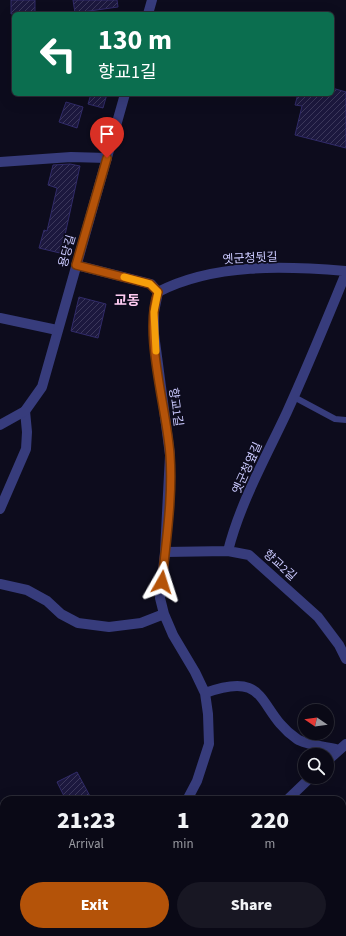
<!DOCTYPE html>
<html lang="en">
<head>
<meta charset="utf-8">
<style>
	body { margin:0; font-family:"Source Sans 3","Noto Sans KR",sans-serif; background:#181723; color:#f1f3f6; height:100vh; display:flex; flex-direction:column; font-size:15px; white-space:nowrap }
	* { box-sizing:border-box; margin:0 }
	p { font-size:13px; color:#999aa1 }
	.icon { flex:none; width:22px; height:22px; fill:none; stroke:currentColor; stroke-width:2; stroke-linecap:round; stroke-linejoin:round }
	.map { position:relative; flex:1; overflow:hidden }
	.details { position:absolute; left:0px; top:796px; width:346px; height:140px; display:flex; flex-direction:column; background:#0a0916; border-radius:12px 12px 0 0; box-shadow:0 4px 16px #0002,0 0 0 1px #2a2a35 }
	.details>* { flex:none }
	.hud { position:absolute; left:12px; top:12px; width:322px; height:84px; border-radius:6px; box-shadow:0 4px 16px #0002,0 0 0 1px #2a2a35; background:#0b6e4f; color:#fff; overflow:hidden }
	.needle { width:26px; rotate:283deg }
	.tools { position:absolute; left:298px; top:704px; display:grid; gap:8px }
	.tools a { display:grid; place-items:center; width:36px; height:36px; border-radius:50%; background:#0a0916; box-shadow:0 4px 16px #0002,0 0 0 1px #2a2a35; font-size:20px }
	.pin { position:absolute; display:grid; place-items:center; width:34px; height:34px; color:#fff; margin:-41px -17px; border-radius:50% 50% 50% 0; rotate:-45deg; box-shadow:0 0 4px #0007 }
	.pin .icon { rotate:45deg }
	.me { position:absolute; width:44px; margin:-22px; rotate:6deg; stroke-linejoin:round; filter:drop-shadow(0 0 3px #0008) }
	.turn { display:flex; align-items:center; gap:14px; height:84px; padding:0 20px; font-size:18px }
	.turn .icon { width:52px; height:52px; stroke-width:2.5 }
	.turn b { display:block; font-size:28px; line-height:34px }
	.eta { display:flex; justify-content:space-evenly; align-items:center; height:68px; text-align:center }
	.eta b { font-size:24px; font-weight:800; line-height:28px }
	.action { display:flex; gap:8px; margin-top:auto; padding:8px 20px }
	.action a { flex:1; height:46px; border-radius:24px; background:#b45309; color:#fff; font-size:16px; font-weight:800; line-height:46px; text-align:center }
	.action a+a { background:#181723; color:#f1f3f6 }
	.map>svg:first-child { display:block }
	.building { fill:url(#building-hatch); stroke:#312b69 }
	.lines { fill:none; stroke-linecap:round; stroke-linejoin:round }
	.service { stroke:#373c7c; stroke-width:6 }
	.minor { stroke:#373c7c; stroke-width:10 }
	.tertiary { stroke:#373c7c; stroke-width:10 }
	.route-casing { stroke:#753606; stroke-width:10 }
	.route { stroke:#b45309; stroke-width:7 }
	.slow { stroke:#f59e0b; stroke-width:7 }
	.labels { text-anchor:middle; stroke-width:3.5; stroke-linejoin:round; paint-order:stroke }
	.street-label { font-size:12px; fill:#cac9fe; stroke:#0d0c1d }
	.quarter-label { font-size:14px; font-weight:bold; fill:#fecbf1; stroke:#0d0c1d }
</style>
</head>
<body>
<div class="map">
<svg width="346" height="936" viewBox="0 0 346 936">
	<defs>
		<pattern id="building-hatch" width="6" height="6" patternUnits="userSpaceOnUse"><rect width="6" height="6" fill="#1c183e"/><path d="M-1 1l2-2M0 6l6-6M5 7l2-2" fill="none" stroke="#3c385b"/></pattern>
	</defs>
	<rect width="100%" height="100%" fill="#0d0c1d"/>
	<path class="building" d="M 11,0 L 35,0 L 35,14 L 11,14 Z
		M 73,0 L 117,0 L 118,7 L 75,13 Z
		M 332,88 L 346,92 L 346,148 L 295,135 L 302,106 L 295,105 L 298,94 L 332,94 Z
		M 91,94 L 107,94 L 103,108 L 88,104 Z
		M 66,102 L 83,107 L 77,128 L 59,122 Z
		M 70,164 L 80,166 L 65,235 L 68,236 L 64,254 L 39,248 L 44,230 L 47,231 L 57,188 L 48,185 L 53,165 Z
		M 79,297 L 106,304 L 98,338 L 71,331 Z
		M 77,772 L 92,800 L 66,800 L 57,782 Z"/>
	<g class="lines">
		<path class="service" d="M 294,397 L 335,419 L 346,420"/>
		<path class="minor" d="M 0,162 L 71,157 L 107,158
			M 76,265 L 151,284 L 158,292
			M 158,292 L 154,312 L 154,334 L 170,455 L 165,552 L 160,598 L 164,614 L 173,635 L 195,672 L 205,693 L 208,714 L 209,744 L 197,781 L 187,800
			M 158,292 C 214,263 285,266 346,271
			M 0,318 L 57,330
			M 0,509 L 26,449 L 27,432 L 25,411
			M 228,551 C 240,503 266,457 287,412 C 308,366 327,319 346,273
			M 165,552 L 228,551 L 249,555 L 318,617 L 339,645 L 346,659
			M 0,584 L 27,590 L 47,601 L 61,614 L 78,623 L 109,627 L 141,623 L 164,614
			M 205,693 C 271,669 256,711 297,739 C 306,745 328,747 339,750
			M 327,761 L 346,744
			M 287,800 L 311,777
			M 342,859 L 346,859
			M 235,932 L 238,936"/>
		<path class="tertiary" d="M 148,14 L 152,0
			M 0,425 L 25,411 L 42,387 L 125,94"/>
	</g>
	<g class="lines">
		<defs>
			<path id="route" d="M 107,158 L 76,265 L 150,284 L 158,292 C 143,334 167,409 170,455 C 173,497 166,541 162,582"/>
		</defs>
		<use href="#route" class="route-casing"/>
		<use href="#route" class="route"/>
		<path class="slow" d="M 124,277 L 150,284 L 158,292 L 154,312 L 156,351"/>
	</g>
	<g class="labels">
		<g class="street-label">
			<text transform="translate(67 251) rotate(-74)" y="4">용당길</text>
			<text transform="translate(250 258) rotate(-3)" y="4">옛군청뒷길</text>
			<text transform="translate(176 407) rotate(82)" y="4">향교1길</text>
			<text transform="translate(247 468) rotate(-66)" y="4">옛군청옆길</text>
			<text transform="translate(280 565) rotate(42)" y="4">향교2길</text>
		</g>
		<g class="quarter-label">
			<text x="127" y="305">교동</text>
		</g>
	</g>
</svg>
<div class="tools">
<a><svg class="needle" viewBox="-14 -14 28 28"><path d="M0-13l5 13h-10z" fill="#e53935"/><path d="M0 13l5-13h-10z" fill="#999aa1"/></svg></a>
<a><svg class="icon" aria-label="search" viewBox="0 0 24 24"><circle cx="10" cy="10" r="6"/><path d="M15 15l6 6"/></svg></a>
</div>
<div class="pin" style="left:107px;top:158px;background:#d93025"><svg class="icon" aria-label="arrive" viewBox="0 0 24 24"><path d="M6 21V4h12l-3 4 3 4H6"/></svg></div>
<svg class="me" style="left:162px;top:582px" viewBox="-20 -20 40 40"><path d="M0-17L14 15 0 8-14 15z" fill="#b45309" stroke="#fff" stroke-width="4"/></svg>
<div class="hud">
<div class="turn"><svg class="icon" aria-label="left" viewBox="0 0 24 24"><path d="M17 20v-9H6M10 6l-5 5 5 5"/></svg><div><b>130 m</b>향교1길</div></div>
</div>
<section class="details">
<div class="eta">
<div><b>21:23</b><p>Arrival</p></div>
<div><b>1</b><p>min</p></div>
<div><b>220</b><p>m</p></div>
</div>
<div class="action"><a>Exit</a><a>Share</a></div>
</section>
</div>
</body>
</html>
